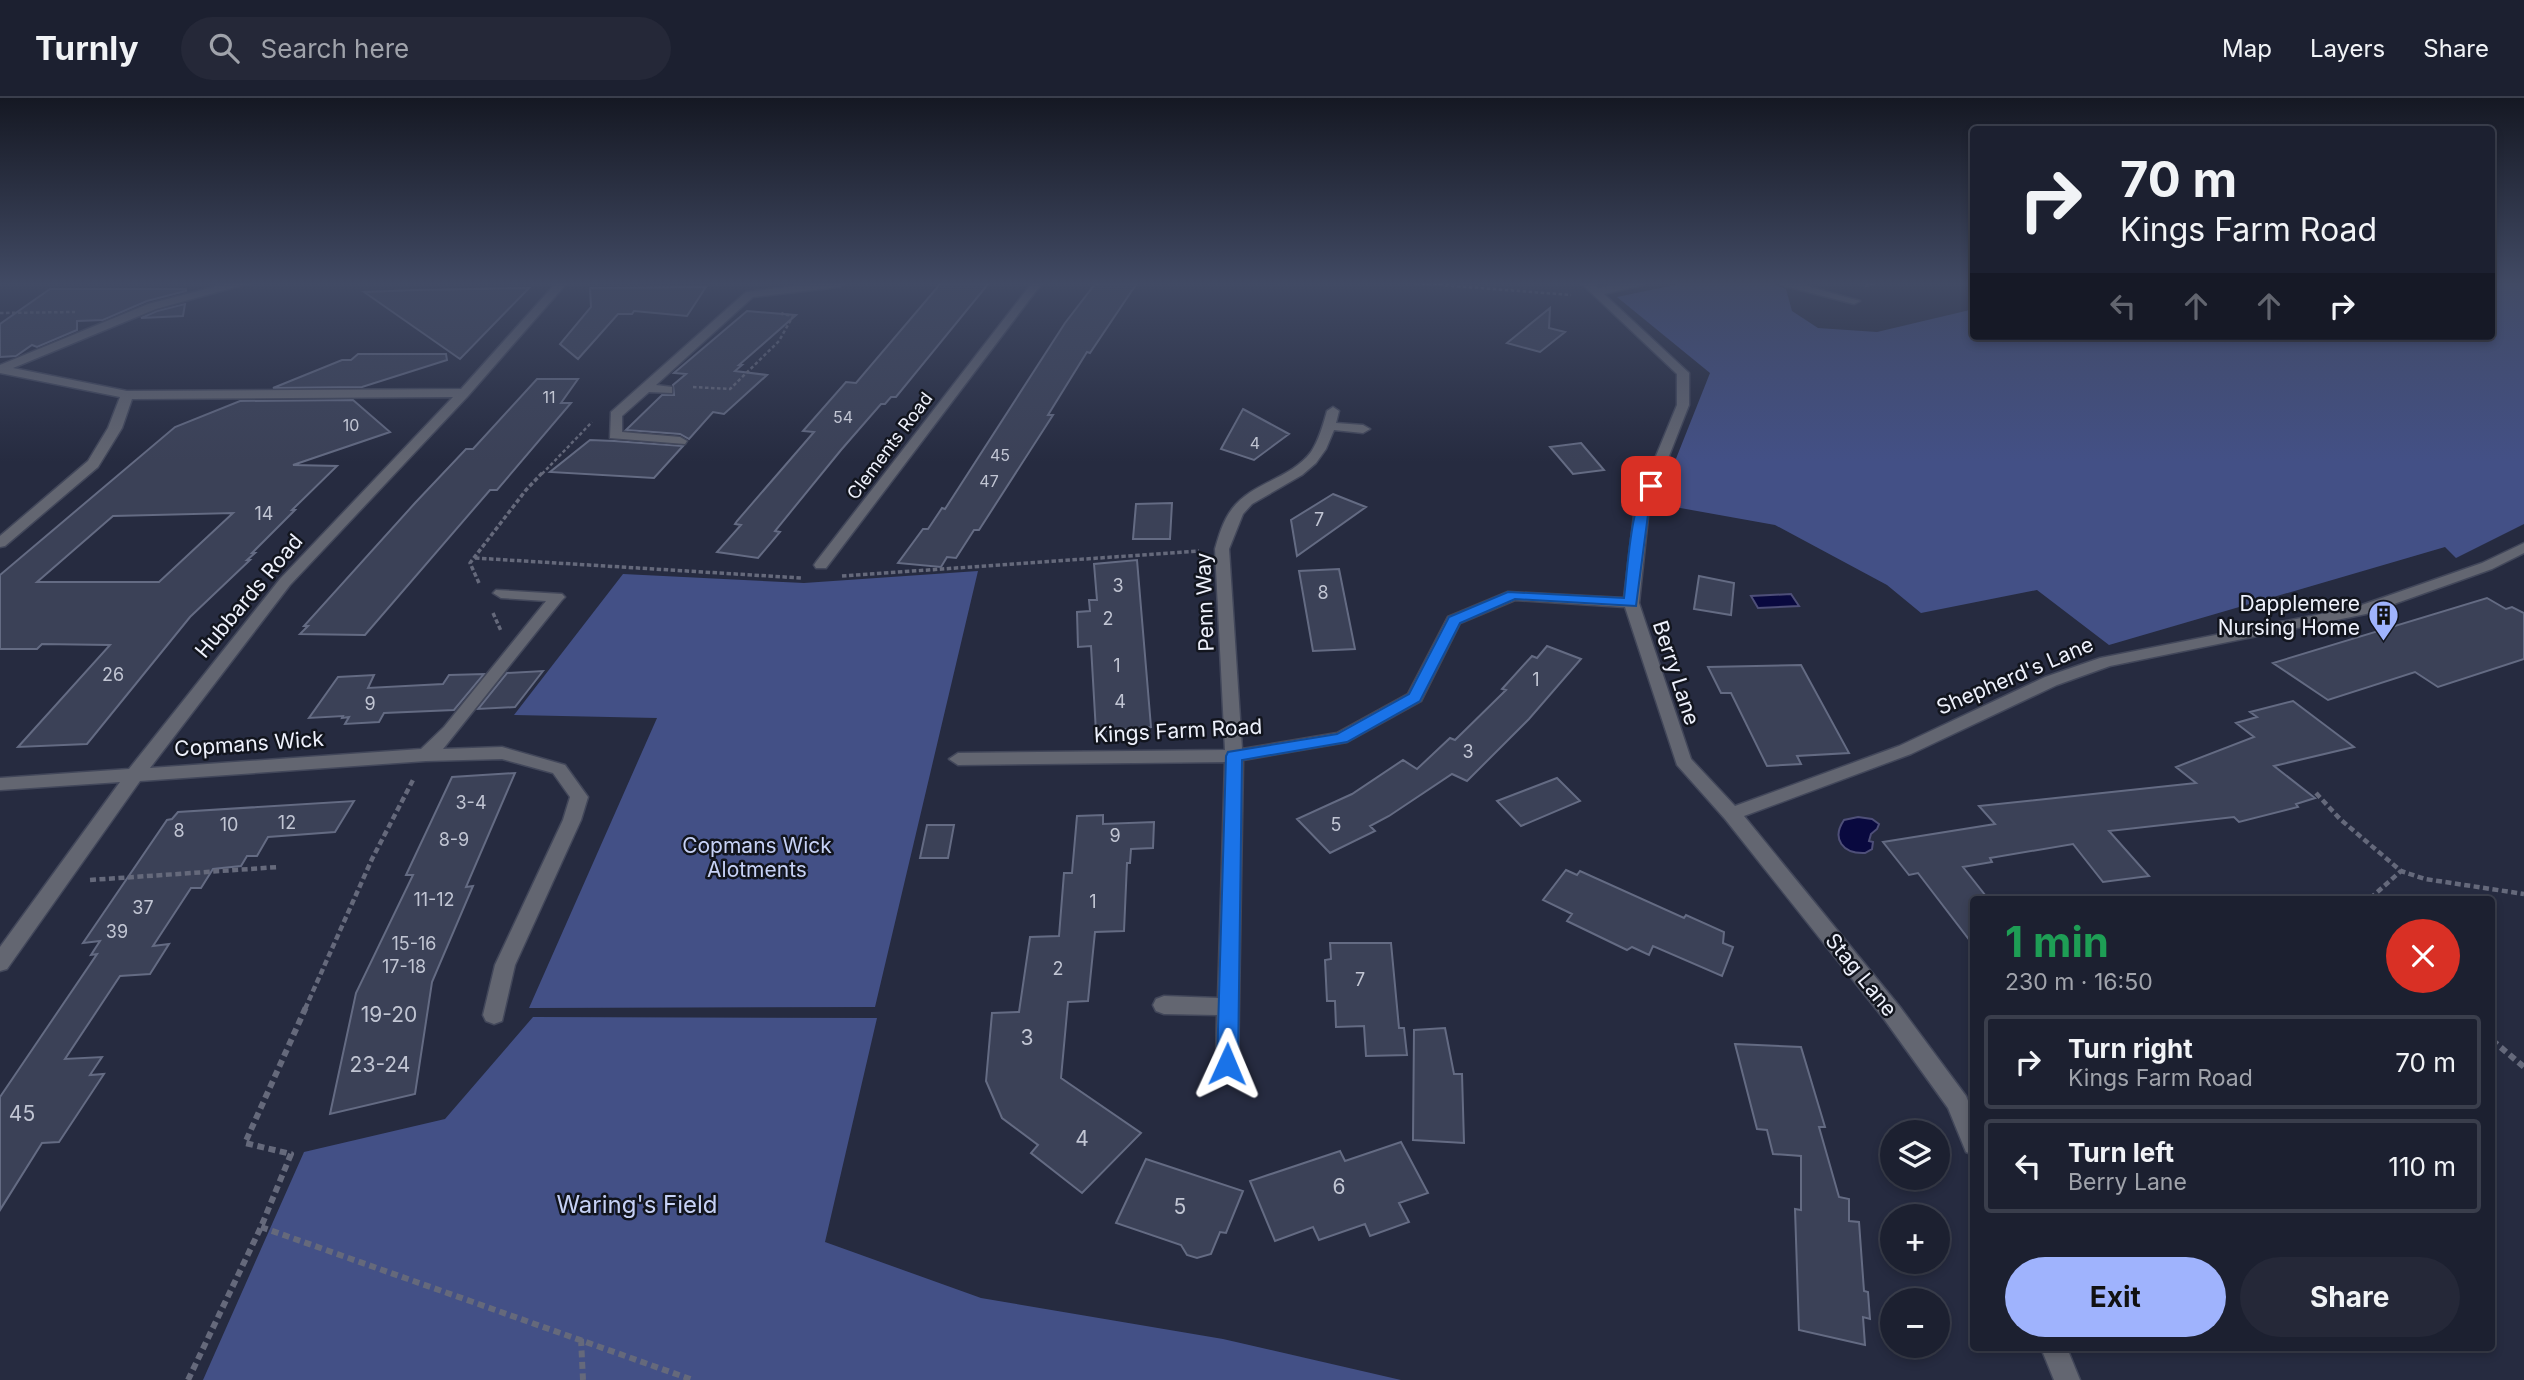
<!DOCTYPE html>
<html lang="en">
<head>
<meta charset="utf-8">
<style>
	body { margin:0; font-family:Inter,sans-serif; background:#252838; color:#f1f3f6; height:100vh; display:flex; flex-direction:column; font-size:26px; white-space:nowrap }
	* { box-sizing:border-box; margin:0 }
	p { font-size:23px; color:#a0a3ab }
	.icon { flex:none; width:38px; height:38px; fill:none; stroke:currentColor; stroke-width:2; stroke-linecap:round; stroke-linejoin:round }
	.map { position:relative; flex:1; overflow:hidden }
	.details { position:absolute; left:1970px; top:798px; width:525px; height:455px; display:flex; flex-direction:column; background:#1c2030; border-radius:7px; box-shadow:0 4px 10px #0003,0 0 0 2px #3a3e4c }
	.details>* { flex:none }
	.top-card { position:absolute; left:1970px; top:28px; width:525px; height:214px; border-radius:7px; box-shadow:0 4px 10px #0003,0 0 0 2px #3a3e4c; background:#1c2030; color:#f1f3f6; overflow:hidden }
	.fabs { position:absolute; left:1880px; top:1022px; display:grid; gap:14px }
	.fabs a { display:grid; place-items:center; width:70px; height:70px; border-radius:50%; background:#1c2030; box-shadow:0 4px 10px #0003,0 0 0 2px #3a3e4c; font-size:35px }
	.pin { position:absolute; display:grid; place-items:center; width:60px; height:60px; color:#fff; margin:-30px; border-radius:14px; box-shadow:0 4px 10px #0006 }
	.me { position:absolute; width:77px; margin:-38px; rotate:1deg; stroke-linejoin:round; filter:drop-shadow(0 0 5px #0008) }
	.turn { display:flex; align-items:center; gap:24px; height:147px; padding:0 35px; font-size:32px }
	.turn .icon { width:91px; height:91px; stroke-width:2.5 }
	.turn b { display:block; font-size:49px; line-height:60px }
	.lanes { display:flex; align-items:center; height:66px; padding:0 35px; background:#0003; justify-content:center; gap:35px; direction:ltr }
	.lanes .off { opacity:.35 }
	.round { display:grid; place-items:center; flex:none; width:74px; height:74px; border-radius:37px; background:#252838 }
	.head { display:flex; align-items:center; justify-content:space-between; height:119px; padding:0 35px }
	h1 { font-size:42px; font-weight:700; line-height:52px; color:#1e9e55 }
	.cta { display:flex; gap:14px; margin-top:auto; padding:14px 35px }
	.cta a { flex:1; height:80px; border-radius:42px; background:#9fb3fd; color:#111; font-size:28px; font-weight:700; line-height:80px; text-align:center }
	.cta a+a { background:#252838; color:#f1f3f6 }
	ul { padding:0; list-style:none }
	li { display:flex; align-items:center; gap:21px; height:94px; margin:0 14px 10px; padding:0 21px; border:4px solid #3a3e4c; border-radius:7px }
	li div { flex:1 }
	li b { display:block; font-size:26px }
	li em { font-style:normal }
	header { display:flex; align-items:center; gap:42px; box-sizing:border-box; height:98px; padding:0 35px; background:#1c2030; border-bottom:2px solid #3a3e4c }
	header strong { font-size:33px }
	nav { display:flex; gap:38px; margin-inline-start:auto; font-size:24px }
	.search { width:490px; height:63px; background:#252838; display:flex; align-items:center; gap:18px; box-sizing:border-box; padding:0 24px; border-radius:38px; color:#a0a3ab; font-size:26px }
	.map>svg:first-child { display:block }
	.green { fill:#435086 }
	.water { fill:#09093f; stroke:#4e4f78; stroke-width:2 }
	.building { fill:#3b4157; stroke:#646b83; stroke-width:2; fill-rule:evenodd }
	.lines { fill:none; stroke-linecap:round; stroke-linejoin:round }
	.minor-casing { stroke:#42475a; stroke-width:3 }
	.path-far3 { stroke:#65697b; stroke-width:2.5; stroke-dasharray:3.5 2.5; stroke-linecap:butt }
	.path-far2 { stroke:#65697b; stroke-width:3.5; stroke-dasharray:4.5 2.5; stroke-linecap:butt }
	.path-far1 { stroke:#65697b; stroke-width:4.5; stroke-dasharray:6 3.5; stroke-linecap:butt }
	.path { stroke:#65697b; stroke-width:6; stroke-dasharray:7 4.5; stroke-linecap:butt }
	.minor { fill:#636671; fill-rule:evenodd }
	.route { fill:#1a73e8; stroke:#114b97; stroke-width:2 }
	.labels { text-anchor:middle; stroke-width:5; stroke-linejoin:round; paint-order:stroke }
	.far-number-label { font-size:16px; fill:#c1c5d3 }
	.far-street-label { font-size:18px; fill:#eef1fc; stroke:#12151e }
	.number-label { font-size:18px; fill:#c1c5d3 }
	.street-label { font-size:21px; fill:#eef1fc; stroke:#12151e }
	.poi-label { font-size:21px; fill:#eef1fc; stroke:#12151e; text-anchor:end }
	.park-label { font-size:21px; fill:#c7d2f6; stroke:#12151e }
	.near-number-label { font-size:21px; fill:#c1c5d3 }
	.near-park-label { font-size:24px; fill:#c7d2f6; stroke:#12151e }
</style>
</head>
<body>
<header>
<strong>Turnly</strong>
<div class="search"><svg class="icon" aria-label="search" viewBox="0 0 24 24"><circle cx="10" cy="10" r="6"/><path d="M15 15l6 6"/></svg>Search here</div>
<nav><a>Map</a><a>Layers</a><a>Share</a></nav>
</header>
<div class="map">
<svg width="2524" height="1282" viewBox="0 0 2524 1282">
	<rect width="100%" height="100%" fill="#262b40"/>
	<path class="green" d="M 1684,185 L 1771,185 L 1786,191 L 1792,213 L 1818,230 L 1877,234 L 1974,211 L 1974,238 L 2492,238 L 2492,185 L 2524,185 L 2524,426 L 2456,460 L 2445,449 L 2109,547 L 2037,492 L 1921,515 L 1887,487 L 1775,427 L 1658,406 L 1710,275 L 1617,199 Z
		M 978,473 L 875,909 L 529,910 L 657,620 L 514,617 L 623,476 L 804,485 Z
		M 533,919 L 877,920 L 825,1144 L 981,1200 L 1223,1241 L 1401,1282 L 203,1282 L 304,1054 L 445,1021 Z"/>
	<path class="water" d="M 1791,496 L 1799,508 L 1758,510 L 1751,498 Z
		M 1858,719 L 1872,721 L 1879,726 L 1877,731 L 1871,736 L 1869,743 L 1873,744 L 1872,751 L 1865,755 C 1843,756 1831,741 1844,722 Z"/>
	<path class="building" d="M 941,185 L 989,185 L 896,299 L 891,299 L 885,306 L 881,306 L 841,352 L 775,433 L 780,434 L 758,460 L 717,454 L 741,427 L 735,426 L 737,423 L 814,334 L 803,333 L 846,284 L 856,285 Z
		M 1102,185 L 1137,185 L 1090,255 L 1087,254 L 1048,317 L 1053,317 L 979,432 L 974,432 L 956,460 L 947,459 L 941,469 L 898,465 L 923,431 L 928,431 L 942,410 L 945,411 L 1065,225 L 1095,186 Z
		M 706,189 L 687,218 L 634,213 L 632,216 L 618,216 L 578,261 L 560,246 L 591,209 L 590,190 Z
		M 529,190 L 460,261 L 364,194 L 417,192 Z
		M 50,191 L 186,191 L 186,193 L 147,203 L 103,222 L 77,223 L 77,232 L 37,249 L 32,247 L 16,258 L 0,259 L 0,226 Z
		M 185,206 L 183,218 L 141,220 L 157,213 Z
		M 1550,210 L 1549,230 L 1565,234 L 1540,254 L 1507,245 Z
		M 747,213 L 796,217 L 739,267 L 742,267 L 735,273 L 767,277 L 724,316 L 713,314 L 689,341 L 680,336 L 626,332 L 662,297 L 674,297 L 673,287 L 686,276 L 674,275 Z
		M 358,256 L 446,256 L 447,262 L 362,289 L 273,290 L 342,262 L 351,262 Z
		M 537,281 L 578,281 L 561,305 L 571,305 L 497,392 L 490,392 L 365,537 L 300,536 L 308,528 L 304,528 L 415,405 L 466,351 L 473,351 Z
		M 353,302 L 390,334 L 293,367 L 337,368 L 292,412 L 295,412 L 252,455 L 255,455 L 247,462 L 250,462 L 190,519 L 87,646 L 18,649 L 110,547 L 42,546 L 37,551 L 0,551 L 0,477 L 175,329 L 240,303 ZM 233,415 L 159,484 L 37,484 L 113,418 Z
		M 1243,311 L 1289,336 L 1254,362 L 1221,351 Z
		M 590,342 L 614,343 L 683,348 L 654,380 L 550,374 Z
		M 1581,345 L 1604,372 L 1573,376 L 1550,349 Z
		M 1333,396 L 1366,409 L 1297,458 L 1291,422 Z
		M 1172,405 L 1170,441 L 1133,441 L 1136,406 Z
		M 1137,462 L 1151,629 L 1096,634 L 1091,548 L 1078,549 L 1077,514 L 1090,513 L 1089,502 L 1097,502 L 1094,466 Z
		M 1339,471 L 1355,551 L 1313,553 L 1299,473 Z
		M 1699,478 L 1734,485 L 1731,517 L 1694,511 Z
		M 2487,500 L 2506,511 L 2512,509 L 2524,515 L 2524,561 L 2438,589 L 2415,574 L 2328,602 L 2273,565 Z
		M 1547,548 L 1581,561 L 1529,621 L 1467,683 L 1452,676 L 1389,718 L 1370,728 L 1375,733 L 1330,755 L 1297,721 L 1352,696 L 1403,662 L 1417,671 L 1450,640 L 1455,642 L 1506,592 L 1502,591 L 1532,558 L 1537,560 Z
		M 1801,567 L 1849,655 L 1797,658 L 1801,666 L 1767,668 L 1731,595 L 1721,595 L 1708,569 Z
		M 543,573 L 515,609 L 478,611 L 507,575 Z
		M 484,576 L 454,612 L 384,615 L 379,624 L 345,626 L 349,619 L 342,620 L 343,618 L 309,620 L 338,579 L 374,577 L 368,590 L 443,586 L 449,577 Z
		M 2293,603 L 2354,649 L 2274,668 L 2315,700 L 2296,706 L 2298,709 L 2239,724 L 2234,719 L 2109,733 L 2149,778 L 2103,784 L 2073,746 L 1990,760 L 1992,764 L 1963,769 L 1989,802 L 1974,802 L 1974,848 L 1918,775 L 1909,777 L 1883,744 L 1995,726 L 1979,708 L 2196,685 L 2176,669 L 2254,639 L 2236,625 L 2257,619 L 2250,614 Z
		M 515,675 L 466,789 L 473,788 L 432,884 L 415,996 L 330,1016 L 356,895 L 413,777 L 406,777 L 452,679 Z
		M 1557,680 L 1580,703 L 1521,728 L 1497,703 Z
		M 354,703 L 335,734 L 268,739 L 257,758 L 247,758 L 241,768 L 213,771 L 201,790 L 191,790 L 153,848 L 169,846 L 150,876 L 120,878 L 65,961 L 102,959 L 90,977 L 104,976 L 59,1044 L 42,1045 L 0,1112 L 0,999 L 97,856 L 91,857 L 100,843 L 83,845 L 167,722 L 172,721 L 178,714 Z
		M 1103,717 L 1103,726 L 1154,724 L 1153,750 L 1131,751 L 1130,765 L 1127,765 L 1124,833 L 1095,834 L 1088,903 L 1068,904 L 1061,980 L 1141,1035 L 1082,1095 L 1031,1055 L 1038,1047 L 1002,1020 L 986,983 L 992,915 L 1019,914 L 1030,839 L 1059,838 L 1064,775 L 1072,775 L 1077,718 Z
		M 927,727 L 954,727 L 948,760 L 920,760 Z
		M 1566,772 L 1577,777 L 1580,773 L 1684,820 L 1686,817 L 1724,834 L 1723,845 L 1733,849 L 1722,878 L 1653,848 L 1649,857 L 1632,849 L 1627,852 L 1567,823 L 1572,816 L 1543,802 Z
		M 1330,845 L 1391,845 L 1399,930 L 1404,930 L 1407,957 L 1366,958 L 1364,928 L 1336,929 L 1335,903 L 1327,903 L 1325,862 L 1331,861 Z
		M 1445,930 L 1454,976 L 1462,976 L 1464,1045 L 1413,1042 L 1414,932 Z
		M 1735,946 L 1801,949 L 1825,1029 L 1819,1029 L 1839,1099 L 1849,1101 L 1849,1123 L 1859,1124 L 1864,1193 L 1868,1194 L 1870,1221 L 1863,1219 L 1865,1247 L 1799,1232 L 1795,1111 L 1801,1112 L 1801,1058 L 1773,1056 L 1767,1032 L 1757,1031 Z
		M 1401,1044 L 1428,1095 L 1399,1105 L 1409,1124 L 1370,1138 L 1365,1126 L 1319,1142 L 1313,1129 L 1275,1143 L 1250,1083 L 1340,1053 L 1345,1063 Z
		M 1146,1061 L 1243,1093 L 1226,1135 L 1220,1134 L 1211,1156 L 1197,1160 L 1187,1157 L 1181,1147 L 1116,1125 Z"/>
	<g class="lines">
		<defs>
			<path id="minor" d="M 229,185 L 250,185 L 156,211 L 13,270 L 127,293 L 461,291 L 556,185 L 567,185 L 468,298 L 290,487 L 150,670 L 421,651 L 444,629 L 546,503 L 501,500 L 493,495 L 496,492 L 562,496 L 565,499 L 562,502 L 443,651 L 502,649 L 565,667 L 588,699 L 581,722 L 515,867 L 502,923 L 494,926 L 486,923 L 483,917 L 495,867 L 563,722 L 570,699 L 553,675 L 502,661 L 426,663 L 140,683 L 7,871 L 0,873 L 0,849 L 120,684 L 0,692 L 0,680 L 129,671 L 280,481 L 453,299 L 132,301 L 122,330 L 98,369 L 5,448 L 0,449 L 0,438 L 88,363 L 108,330 L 120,299 L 0,275 L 0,267 L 148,206 Z
				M 822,185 L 844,186 L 839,189 L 753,199 L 656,287 L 672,289 L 672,295 L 649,294 L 622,318 L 622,334 L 680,339 L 687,343 L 685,346 L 610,340 L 611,314 L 746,194 Z
				M 1032,185 L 1042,185 L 826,470 L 816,470 L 814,467 L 816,464 Z
				M 1581,185 L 1592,185 L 1598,190 L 1625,185 L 1644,185 L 1643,187 L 1604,196 L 1689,275 L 1689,307 L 1649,409 L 1639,505 L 1691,661 L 1735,708 L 1899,648 L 2045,579 L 2100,560 L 2356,509 L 2482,465 L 2524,445 L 2524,455 L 2492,471 L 2366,516 L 2110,568 L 2057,587 L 1911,656 L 1744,718 L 1900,909 L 1966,998 L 1974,1017 L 1974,1057 L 1966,1054 L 1948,1010 L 1884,921 L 1725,721 L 1677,667 L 1625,509 L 1515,502 L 1460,525 L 1421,603 L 1347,644 L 1243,662 L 1238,966 L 1235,973 L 1227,975 L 1219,973 L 1216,966 L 1217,917 L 1164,916 L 1156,913 L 1153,907 L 1156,901 L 1164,898 L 1218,900 L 1225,664 L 958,667 L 949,661 L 958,655 L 1225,652 L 1215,451 C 1219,437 1223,423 1232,411 C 1252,384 1291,381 1311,354 C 1319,342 1323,327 1327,313 L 1333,309 L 1339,313 L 1336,325 L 1363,327 L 1370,331 L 1363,335 L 1334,332 L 1326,351 L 1316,365 L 1302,377 L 1252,406 L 1243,416 L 1229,451 L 1242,651 L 1337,635 L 1408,596 L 1448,519 L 1508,494 L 1624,500 L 1635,409 L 1677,307 L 1677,276 Z
				M 1780,185 L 1796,185 L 1860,203 L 1854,206 L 1781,187 Z
				M 2041,1250 L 2067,1250 L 2080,1282 L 2054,1282 Z"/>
		</defs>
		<use href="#minor" class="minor-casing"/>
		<path class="path-far3" d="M 1415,185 L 1571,197
			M 1865,188 L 1878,185
			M 0,215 L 75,214
			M 693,289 L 730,291 L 779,243 L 793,218 L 782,216 L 784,213
			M 542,376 L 592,324"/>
		<path class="path-far2" d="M 475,460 L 801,480
			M 842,478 L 1199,453
			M 479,485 L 470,465 L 526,392 L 543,374
			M 493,515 L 501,533"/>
		<path class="path-far1" d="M 2316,695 L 2340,721 L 2401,773 L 2425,781 L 2524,796
			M 90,782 L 279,769
			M 2374,802 L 2374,797 L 2401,773
			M 305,911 L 372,761 L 413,682"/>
		<path class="path" d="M 2492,942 L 2524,969
			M 261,1129 L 693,1282
			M 581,1241 L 583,1282
			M 188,1282 L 261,1129 L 291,1056 L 245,1045 L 306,909"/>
		<use href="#minor" class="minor"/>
	</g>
	<linearGradient id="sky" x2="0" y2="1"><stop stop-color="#151823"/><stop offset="0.51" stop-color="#414a64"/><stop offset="1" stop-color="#414a64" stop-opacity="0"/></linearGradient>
	<rect width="2524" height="364" fill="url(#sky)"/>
	<path class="route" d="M 1651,384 L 1657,388 L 1649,409 L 1636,508 L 1515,501 L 1460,525 L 1420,603 L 1347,644 L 1242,662 L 1238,966 L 1235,972 L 1227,974 L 1220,972 L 1217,966 L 1226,658 L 1228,654 L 1337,636 L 1409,596 L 1449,519 L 1508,494 L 1624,500 C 1627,479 1631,392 1651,384 Z"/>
	<defs>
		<symbol id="building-pin" viewBox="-11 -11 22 30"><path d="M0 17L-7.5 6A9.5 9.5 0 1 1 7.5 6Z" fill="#9fb3fd" stroke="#12151e"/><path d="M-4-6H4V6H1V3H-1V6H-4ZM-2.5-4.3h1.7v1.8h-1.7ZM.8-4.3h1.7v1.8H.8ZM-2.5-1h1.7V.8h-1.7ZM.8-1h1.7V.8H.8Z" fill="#111"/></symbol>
	</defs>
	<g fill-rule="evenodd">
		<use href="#building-pin" x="2366" y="500" width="35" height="47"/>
	</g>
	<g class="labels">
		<g class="far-number-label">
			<text x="549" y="305">11</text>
			<text x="843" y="325">54</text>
			<text x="351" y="333">10</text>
			<text x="1255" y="351">4</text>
			<text x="1000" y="363">45</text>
			<text x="989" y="389">47</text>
		</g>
		<g class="far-street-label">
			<text transform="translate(890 348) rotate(-53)" y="6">Clements Road</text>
		</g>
		<g class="number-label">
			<text x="264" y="422">14</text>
			<text x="1319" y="428">7</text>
			<text x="1118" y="494">3</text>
			<text x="1323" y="501">8</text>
			<text x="1108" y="527">2</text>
			<text x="1117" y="574">1</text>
			<text x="113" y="583">26</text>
			<text x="1536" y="588">1</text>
			<text x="1120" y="610">4</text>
			<text x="370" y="612">9</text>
			<text x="1468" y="660">3</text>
			<text x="471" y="711">3-4</text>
			<text x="287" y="731">12</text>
			<text x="229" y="733">10</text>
			<text x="1336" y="733">5</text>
			<text x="179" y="739">8</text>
			<text x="1115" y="744">9</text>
			<text x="454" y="748">8-9</text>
			<text x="434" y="808">11-12</text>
			<text x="1093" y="810">1</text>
			<text x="143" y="816">37</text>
			<text x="117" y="840">39</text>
			<text x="414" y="852">15-16</text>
			<text x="404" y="875">17-18</text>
			<text x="1058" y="877">2</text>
			<text x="1360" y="888">7</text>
		</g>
		<g class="street-label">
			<text transform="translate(249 498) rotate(-50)" y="7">Hubbards Road</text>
			<text transform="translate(1205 504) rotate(-92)" y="7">Penn Way</text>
			<text transform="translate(1676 575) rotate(72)" y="7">Berry Lane</text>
			<text transform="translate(2015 578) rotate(-23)" y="7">Shepherd's Lane</text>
			<text transform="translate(1178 633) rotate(-3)" y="7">Kings Farm Road</text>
			<text transform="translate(249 646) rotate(-4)" y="7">Copmans Wick</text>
			<text transform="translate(1861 877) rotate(51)" y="7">Stag Lane</text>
		</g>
		<g class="poi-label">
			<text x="2360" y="513">Dapplemere<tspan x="2360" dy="24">Nursing Home</tspan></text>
		</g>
		<g class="park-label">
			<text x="757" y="755">Copmans Wick<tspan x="757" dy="24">Alotments</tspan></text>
		</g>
		<g class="near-number-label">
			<text x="389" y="924">19-20</text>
			<text x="1027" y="947">3</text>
			<text x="380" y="974">23-24</text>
			<text x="22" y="1023">45</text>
			<text x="1082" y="1048">4</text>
			<text x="1339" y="1096">6</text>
			<text x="1180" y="1116">5</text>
		</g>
		<g class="near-park-label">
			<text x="637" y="1115">Waring's Field</text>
		</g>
	</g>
</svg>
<div class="fabs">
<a><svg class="icon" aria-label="layers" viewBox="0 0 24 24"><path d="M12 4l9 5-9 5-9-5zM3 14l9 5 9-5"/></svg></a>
<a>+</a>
<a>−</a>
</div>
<div class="pin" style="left:1651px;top:388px;background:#d93025"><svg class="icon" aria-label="arrive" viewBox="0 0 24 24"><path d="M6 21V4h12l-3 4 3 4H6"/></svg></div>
<svg class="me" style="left:1227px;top:966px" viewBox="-20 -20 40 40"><path d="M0-17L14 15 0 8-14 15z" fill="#1a73e8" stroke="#fff" stroke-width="4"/></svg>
<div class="top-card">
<div class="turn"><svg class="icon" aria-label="right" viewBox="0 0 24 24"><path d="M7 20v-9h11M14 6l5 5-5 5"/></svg><div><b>70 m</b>Kings Farm Road</div></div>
<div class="lanes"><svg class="icon off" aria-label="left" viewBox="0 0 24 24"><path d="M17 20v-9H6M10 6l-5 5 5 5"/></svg><svg class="icon off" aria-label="ahead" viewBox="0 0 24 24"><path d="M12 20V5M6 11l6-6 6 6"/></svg><svg class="icon off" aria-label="ahead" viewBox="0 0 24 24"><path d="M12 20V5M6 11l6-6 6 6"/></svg><svg class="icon" aria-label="right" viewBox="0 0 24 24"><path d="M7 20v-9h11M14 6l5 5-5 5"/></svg></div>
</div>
<section class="details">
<div class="head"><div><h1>1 min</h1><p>230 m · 16:50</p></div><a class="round" style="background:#d93025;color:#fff"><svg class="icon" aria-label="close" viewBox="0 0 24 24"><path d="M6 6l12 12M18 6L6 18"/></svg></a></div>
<ul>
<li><svg class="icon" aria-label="right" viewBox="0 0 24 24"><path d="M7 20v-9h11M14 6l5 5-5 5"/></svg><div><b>Turn right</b><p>Kings Farm Road</p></div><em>70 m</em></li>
<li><svg class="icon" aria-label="left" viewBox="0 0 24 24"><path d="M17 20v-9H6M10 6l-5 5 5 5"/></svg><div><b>Turn left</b><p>Berry Lane</p></div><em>110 m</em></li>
</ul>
<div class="cta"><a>Exit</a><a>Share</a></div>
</section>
</div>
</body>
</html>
